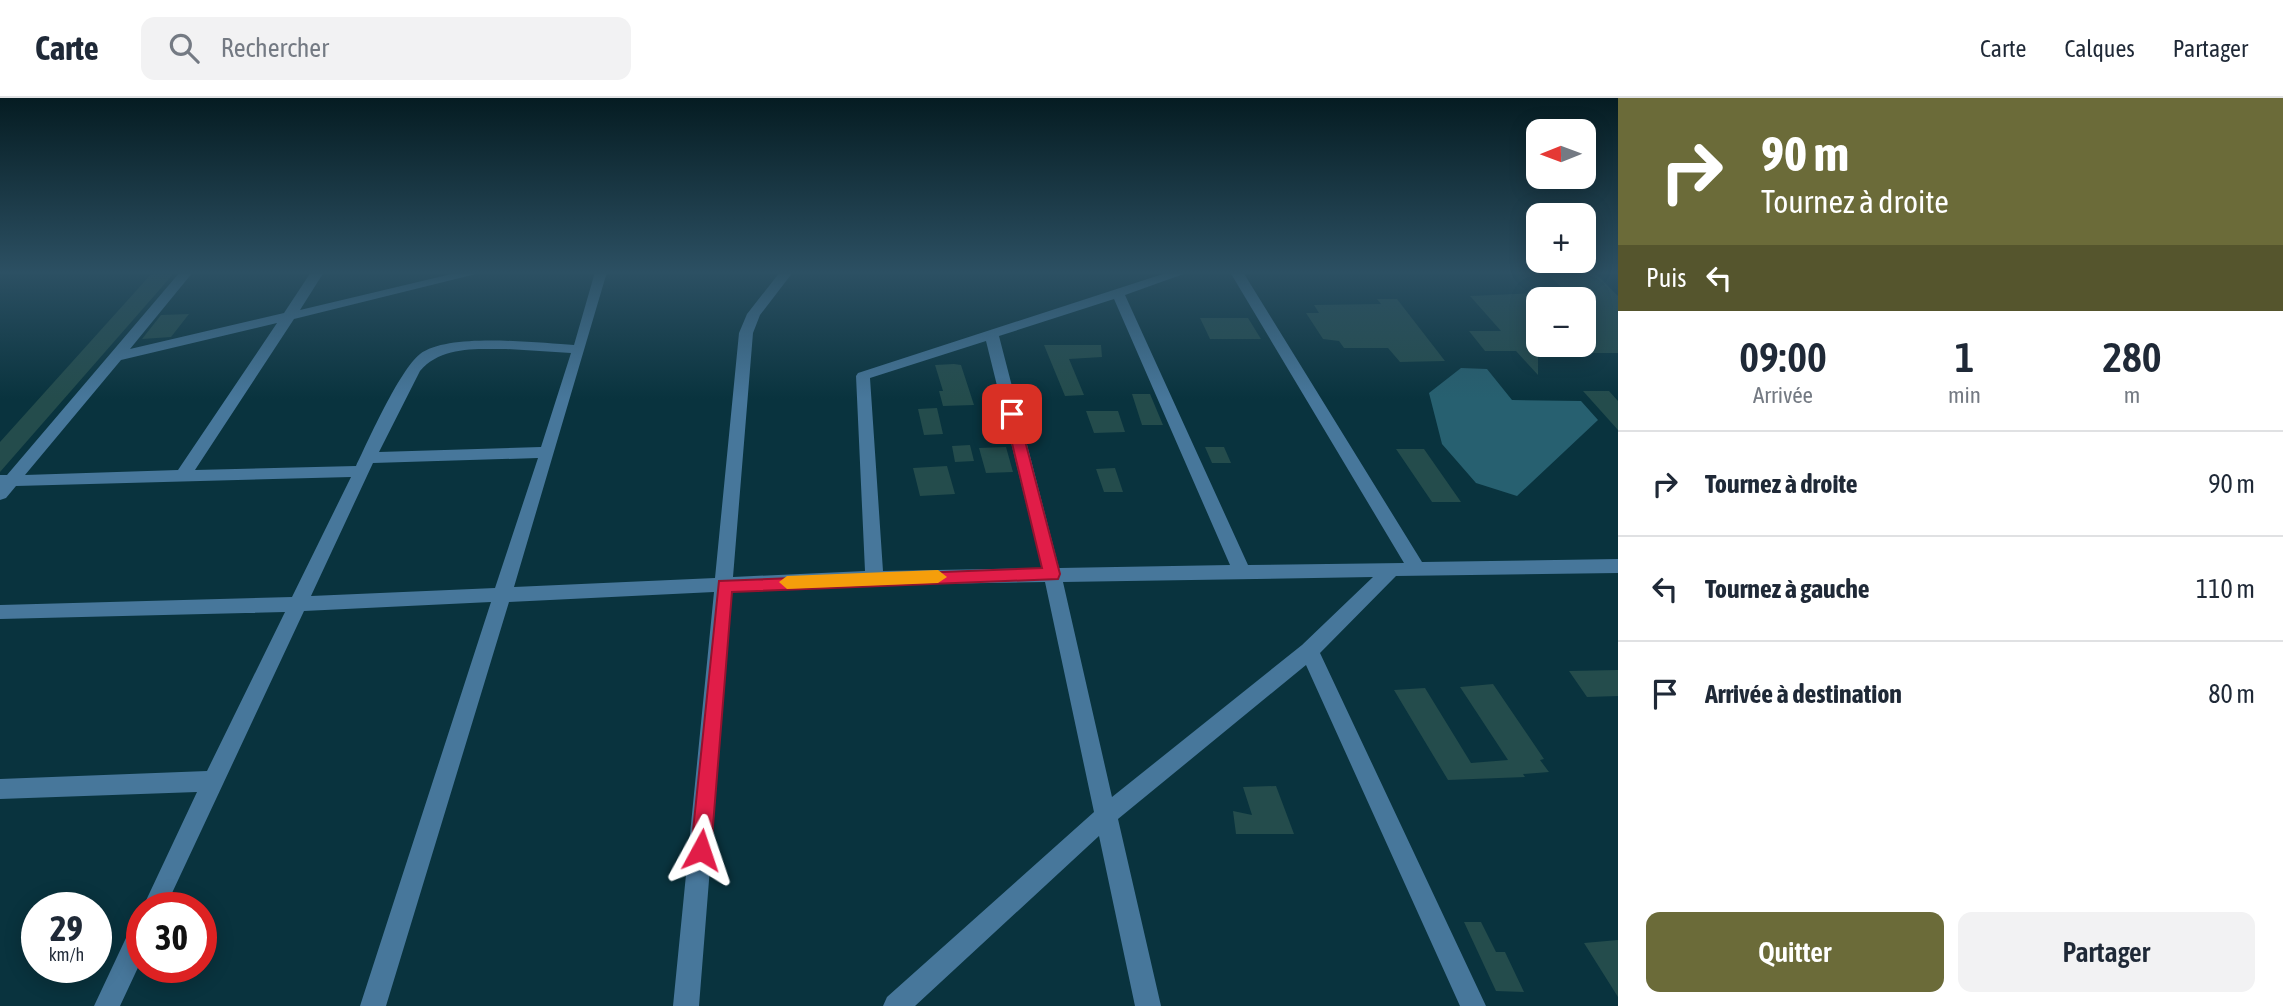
<!DOCTYPE html>
<html lang="fr">
<head>
<meta charset="utf-8">
<style>
	body { margin:0; font-family:"Asap Condensed",sans-serif; background:#f2f2f3; color:#1f2937; height:100vh; display:flex; flex-direction:column; font-size:26px; white-space:nowrap }
	* { box-sizing:border-box; margin:0 }
	p { font-size:23px; color:#747a83 }
	.icon { flex:none; width:38px; height:38px; fill:none; stroke:currentColor; stroke-width:2; stroke-linecap:round; stroke-linejoin:round }
	.map { position:relative; flex:1; overflow:hidden }
	.panel { display:flex; flex-direction:column; background:#fff; width:665px }
	.panel>* { flex:none }
	.banner { background:#6b6b39; color:#fff; overflow:hidden }
	.needle { width:46px; rotate:269deg }
	.buttons { position:absolute; left:1526px; top:21px; display:grid; gap:14px }
	.buttons a { display:grid; place-items:center; width:70px; height:70px; border-radius:14px; background:#fff; box-shadow:0 4px 18px #0003; font-size:35px }
	.speed { position:absolute; left:21px; top:794px; display:flex; gap:14px; font-size:35px; font-weight:700; text-align:center }
	.speed>* { display:grid; place-content:center; width:91px; height:91px; border-radius:50%; background:#fff; box-shadow:0 4px 18px #0003; line-height:1 }
	.speed small { font-size:18px; font-weight:400 }
	.speed .limit { border:10px solid #d22; background:#fff; color:#111 }
	.pin { position:absolute; display:grid; place-items:center; width:60px; height:60px; color:#fff; margin:-30px; border-radius:14px; box-shadow:0 4px 10px #0006 }
	.me { position:absolute; width:77px; margin:-38px; rotate:5deg; stroke-linejoin:round; filter:drop-shadow(0 0 5px #0008) }
	.turn { display:flex; align-items:center; gap:24px; height:147px; padding:0 28px; font-size:32px }
	.turn .icon { width:91px; height:91px; stroke-width:2.5 }
	.turn b { display:block; font-size:49px; line-height:60px }
	.then { display:flex; align-items:center; height:66px; padding:0 28px; background:#0003; gap:14px; font-size:26px }
	.eta { display:flex; justify-content:space-evenly; align-items:center; height:119px; text-align:center }
	.eta b { font-size:42px; font-weight:600; line-height:49px }
	.primary-button { display:flex; gap:14px; margin-top:auto; padding:14px 28px }
	.primary-button a { flex:1; height:80px; border-radius:14px; background:#6b6b39; color:#fff; font-size:28px; font-weight:600; line-height:80px; text-align:center }
	.primary-button a+a { background:#f2f2f3; color:#1f2937 }
	ul { padding:0; list-style:none }
	li { display:flex; align-items:center; gap:21px; height:105px; padding:0 28px; border-top:2px solid #e0e1e3 }
	li div { flex:1 }
	li b { display:block; font-size:26px }
	li em { font-style:normal }
	header { display:flex; align-items:center; gap:42px; box-sizing:border-box; height:98px; padding:0 35px; background:#fff; border-bottom:2px solid #e0e1e3 }
	header strong { font-size:33px }
	nav { display:flex; gap:38px; margin-inline-start:auto; font-size:24px }
	.search { width:490px; height:63px; background:#f2f2f3; display:flex; align-items:center; gap:18px; box-sizing:border-box; padding:0 24px; border-radius:14px; color:#747a83; font-size:26px }
	main { display:flex; flex:1; min-height:0 }
	.map>svg:first-child { display:block }
	.green { fill:#276070 }
	.building { fill:#244c4c }
	.lines { fill:none; stroke-linecap:round; stroke-linejoin:round }
	.minor { fill:#47779b; fill-rule:evenodd }
	.route { fill:#e11d48; stroke:#92132f; stroke-width:2 }
	.slow { fill:#f59e0b }
</style>
</head>
<body>
<header>
<strong>Carte</strong>
<div class="search"><svg class="icon" aria-label="search" viewBox="0 0 24 24"><circle cx="10" cy="10" r="6"/><path d="M15 15l6 6"/></svg>Rechercher</div>
<nav><a>Carte</a><a>Calques</a><a>Partager</a></nav>
</header>
<main>
<div class="map">
<svg width="1618" height="908" viewBox="0 0 1618 908">
	<rect width="100%" height="100%" fill="#09333e"/>
	<path class="green" d="M 1461,270 L 1487,271 L 1512,302 L 1581,303 L 1598,322 L 1517,398 L 1476,385 L 1442,346 L 1429,295 Z"/>
	<path class="building" d="M 153,174 L 175,174 L 0,374 L 0,344 Z
		M 1546,174 L 1594,174 L 1618,198 L 1618,255 L 1590,255 L 1584,249 L 1584,201 L 1573,201 Z
		M 1538,195 L 1538,277 L 1516,253 L 1485,253 L 1469,233 L 1501,233 L 1470,198 Z
		M 1377,201 L 1397,201 L 1445,263 L 1400,264 L 1388,250 L 1344,250 L 1339,243 L 1323,241 L 1306,215 L 1319,215 L 1314,207 L 1381,206 Z
		M 189,216 L 171,239 L 142,241 L 161,217 Z
		M 1200,220 L 1248,220 L 1261,241 L 1210,241 Z
		M 1044,247 L 1101,247 L 1102,259 L 1069,261 L 1084,297 L 1065,298 Z
		M 954,266 L 961,267 L 974,307 L 943,308 L 939,293 L 943,293 L 935,267 Z
		M 1583,293 L 1609,293 L 1618,303 L 1618,332 Z
		M 1132,296 L 1150,296 L 1163,327 L 1142,327 Z
		M 937,310 L 943,336 L 924,337 L 918,311 Z
		M 1086,313 L 1118,313 L 1125,334 L 1094,335 Z
		M 970,347 L 974,363 L 955,364 L 952,348 Z
		M 1006,349 L 1013,374 L 986,375 L 979,350 Z
		M 1205,349 L 1224,349 L 1231,365 L 1212,365 Z
		M 1396,351 L 1424,351 L 1461,404 L 1432,404 Z
		M 947,368 L 955,396 L 920,398 L 913,370 Z
		M 1115,370 L 1123,394 L 1104,394 L 1096,371 Z
		M 1618,572 L 1618,598 L 1587,599 L 1569,573 Z
		M 1493,586 L 1544,661 L 1540,662 L 1549,674 L 1523,676 L 1525,679 L 1448,682 L 1394,592 L 1425,590 L 1471,665 L 1508,662 L 1460,589 Z
		M 1276,688 L 1294,736 L 1236,736 L 1233,713 L 1252,717 L 1243,689 Z
		M 1464,824 L 1481,824 L 1496,854 L 1505,854 L 1524,894 L 1496,893 Z
		M 1618,842 L 1618,899 L 1584,845 Z"/>
	<g class="lines">
		<path class="minor" d="M 180,174 L 193,174 L 130,251 L 284,215 L 311,174 L 324,174 L 300,212 L 460,174 L 484,174 L 294,221 L 195,372 L 356,368 C 369,341 399,273 420,256 C 449,234 537,245 574,247 L 595,174 L 607,174 L 514,489 L 715,480 L 739,235 L 747,216 L 780,174 L 793,174 L 760,217 L 753,235 L 733,479 L 865,473 L 856,278 L 858,275 L 1169,174 L 1189,174 L 1125,197 L 1248,467 L 1404,465 L 1230,174 L 1243,174 L 1422,464 L 1618,461 L 1618,475 L 1396,478 L 1320,555 L 1486,908 L 1460,908 L 1306,567 L 1118,721 L 1161,908 L 1135,908 L 1099,738 L 915,908 L 883,908 L 887,899 L 1094,714 L 1045,484 L 874,487 L 732,493 L 699,908 L 673,908 L 714,494 L 509,504 L 386,908 L 360,908 L 491,504 L 304,513 L 165,810 L 142,811 L 197,694 L 0,701 L 0,681 L 207,673 L 285,514 L 0,521 L 0,507 L 292,499 L 351,379 L 16,388 L 6,400 L 0,402 L 0,377 L 7,377 ZM 1114,201 L 1230,467 L 1059,470 L 999,238 ZM 277,225 L 178,372 L 25,377 L 121,262 ZM 986,243 L 1042,470 L 883,473 L 870,280 ZM 506,251 L 571,255 L 541,349 L 379,354 L 420,273 C 441,248 476,251 506,251 ZM 538,360 L 495,490 L 311,498 L 373,365 ZM 1373,479 L 1302,547 L 1112,699 L 1063,484 Z
			M 142,822 L 142,861 L 120,908 L 94,908 L 133,825 Z"/>
	</g>
	<linearGradient id="sky" x2="0" y2="1"><stop stop-color="#051c22"/><stop offset="0.58" stop-color="#2c5063"/><stop offset="1" stop-color="#2c5063" stop-opacity="0"/></linearGradient>
	<rect width="1618" height="301" fill="url(#sky)"/>
	<path class="route" d="M 1012,311 L 1018,316 L 1060,476 L 1058,481 L 732,494 L 711,752 L 708,759 L 701,762 L 694,759 L 691,752 L 719,483 L 1042,470 L 1005,316 Z"/>
	<path class="slow" d="M 938,472 L 947,479 L 938,485 L 787,491 L 779,484 L 787,478 Z"/>
</svg>
<div class="buttons">
<a><svg class="needle" viewBox="-14 -14 28 28"><path d="M0-13l5 13h-10z" fill="#e53935"/><path d="M0 13l5-13h-10z" fill="#747a83"/></svg></a>
<a>+</a>
<a>−</a>
</div>
<div class="speed"><div>29<small>km/h</small></div><div class="limit">30</div></div>
<div class="pin" style="left:1012px;top:316px;background:#d93025"><svg class="icon" aria-label="arrive" viewBox="0 0 24 24"><path d="M6 21V4h12l-3 4 3 4H6"/></svg></div>
<svg class="me" style="left:701px;top:752px" viewBox="-20 -20 40 40"><path d="M0-17L14 15 0 8-14 15z" fill="#e11d48" stroke="#fff" stroke-width="4"/></svg>
</div>
<section class="panel">
<div class="banner">
<div class="turn"><svg class="icon" aria-label="right" viewBox="0 0 24 24"><path d="M7 20v-9h11M14 6l5 5-5 5"/></svg><div><b>90 m</b>Tournez à droite</div></div>
<div class="then">Puis<svg class="icon" aria-label="left" viewBox="0 0 24 24"><path d="M17 20v-9H6M10 6l-5 5 5 5"/></svg></div>
</div>
<div class="eta">
<div><b>09:00</b><p>Arrivée</p></div>
<div><b>1</b><p>min</p></div>
<div><b>280</b><p>m</p></div>
</div>
<ul>
<li><svg class="icon" aria-label="right" viewBox="0 0 24 24"><path d="M7 20v-9h11M14 6l5 5-5 5"/></svg><div><b>Tournez à droite</b></div><em>90 m</em></li>
<li><svg class="icon" aria-label="left" viewBox="0 0 24 24"><path d="M17 20v-9H6M10 6l-5 5 5 5"/></svg><div><b>Tournez à gauche</b></div><em>110 m</em></li>
<li><svg class="icon" aria-label="arrive" viewBox="0 0 24 24"><path d="M6 21V4h12l-3 4 3 4H6"/></svg><div><b>Arrivée à destination</b></div><em>80 m</em></li>
</ul>
<div class="primary-button"><a>Quitter</a><a>Partager</a></div>
</section>
</main>
</body>
</html>
